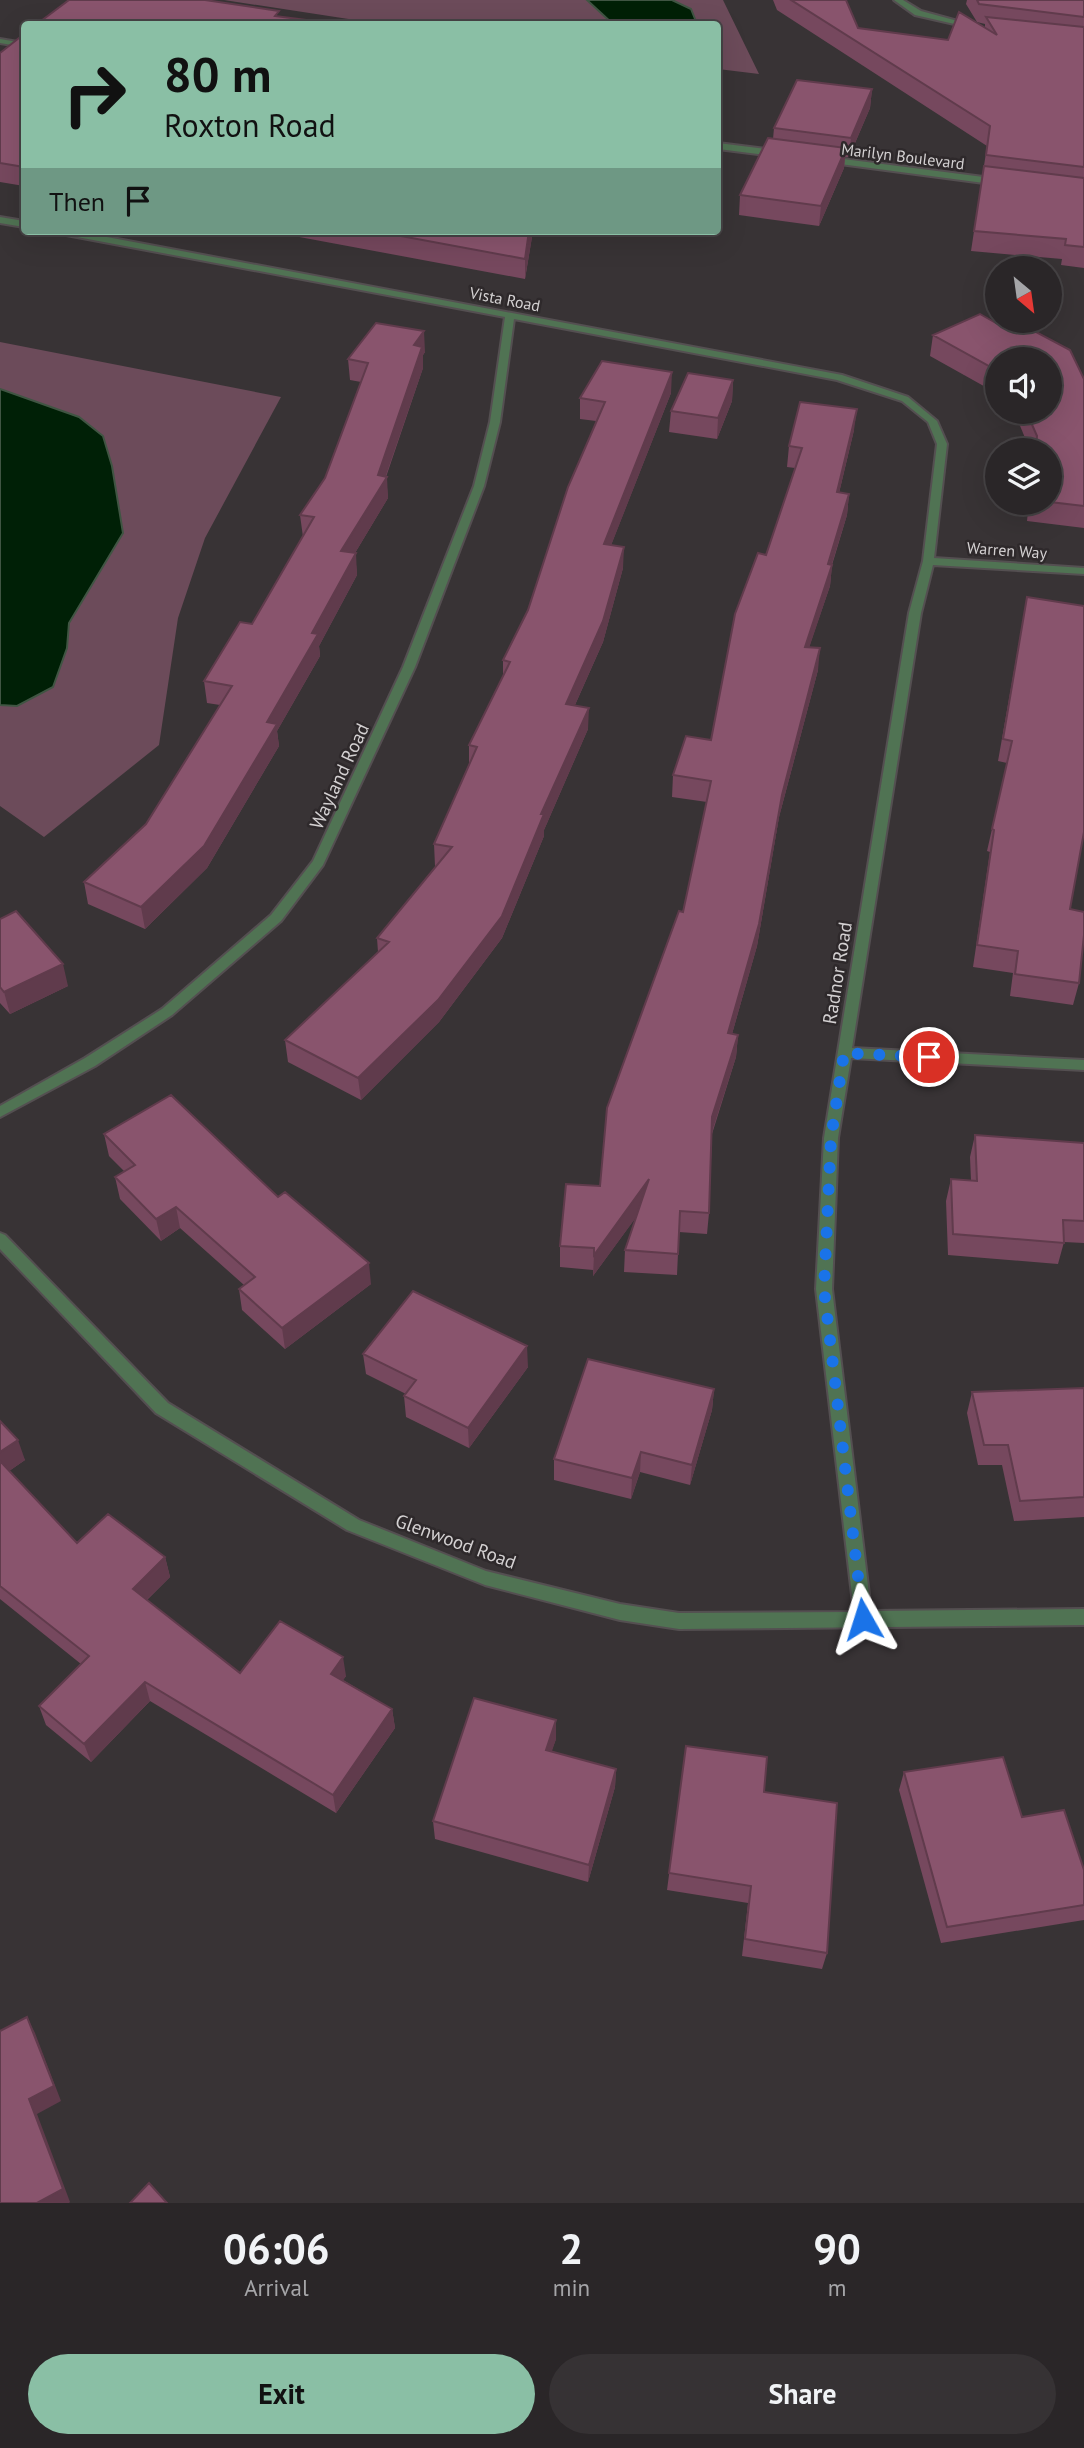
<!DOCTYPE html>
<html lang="en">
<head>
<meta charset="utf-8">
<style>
	body { margin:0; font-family:"PT Sans",sans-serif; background:#363234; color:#f1f3f6; height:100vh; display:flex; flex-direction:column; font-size:26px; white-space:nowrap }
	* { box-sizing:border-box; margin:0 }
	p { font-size:23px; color:#a5a5a8 }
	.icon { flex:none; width:38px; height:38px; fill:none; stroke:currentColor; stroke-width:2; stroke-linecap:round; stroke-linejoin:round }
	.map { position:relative; height:2203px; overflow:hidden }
	.drawer { display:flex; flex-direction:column; background:#2a2628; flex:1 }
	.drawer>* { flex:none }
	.guide { position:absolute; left:21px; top:21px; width:700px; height:214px; border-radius:7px; box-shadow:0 7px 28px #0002,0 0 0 2px #464345; background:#8abfa5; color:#111; overflow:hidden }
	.needle { width:46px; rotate:151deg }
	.tools { position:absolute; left:985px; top:256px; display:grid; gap:14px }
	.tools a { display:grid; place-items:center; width:77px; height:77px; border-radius:50%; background:#2a2628; box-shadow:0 7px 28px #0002,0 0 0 2px #464345; font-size:35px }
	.pin { position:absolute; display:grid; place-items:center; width:60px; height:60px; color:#fff; margin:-30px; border:4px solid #fff; border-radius:50%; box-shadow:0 2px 7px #0007 }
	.me { position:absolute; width:77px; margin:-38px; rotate:354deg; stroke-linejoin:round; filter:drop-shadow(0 0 5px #0008) }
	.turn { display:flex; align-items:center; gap:24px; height:147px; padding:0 28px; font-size:32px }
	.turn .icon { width:91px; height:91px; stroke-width:2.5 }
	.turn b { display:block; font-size:49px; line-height:60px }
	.then { display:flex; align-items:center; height:66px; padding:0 28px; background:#0003; gap:14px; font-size:26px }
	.eta { display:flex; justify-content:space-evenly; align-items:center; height:119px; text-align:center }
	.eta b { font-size:42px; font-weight:700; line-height:49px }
	.button { display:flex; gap:14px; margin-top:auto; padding:14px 28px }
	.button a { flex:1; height:80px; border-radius:42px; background:#8abfa5; color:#111; font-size:28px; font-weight:700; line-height:80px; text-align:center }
	.button a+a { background:#363234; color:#f1f3f6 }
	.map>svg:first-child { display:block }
	.green { fill:#6c4b5a }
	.water { fill:#002006; stroke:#405543; stroke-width:2 }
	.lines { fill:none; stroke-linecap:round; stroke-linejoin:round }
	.minor-casing { stroke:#544f51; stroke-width:4 }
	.minor { fill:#507353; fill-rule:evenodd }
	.wall { fill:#76485e }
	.shaded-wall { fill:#603b4c }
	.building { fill:#89546d; stroke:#603b4c; stroke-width:2 }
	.route { stroke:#1a73e8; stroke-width:12; stroke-dasharray:0 21.6 }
	.labels { text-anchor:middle; stroke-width:5; stroke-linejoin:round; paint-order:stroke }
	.far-street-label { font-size:16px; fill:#d4d1d2; stroke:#2e292b }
	.street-label { font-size:19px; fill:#d4d1d2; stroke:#2e292b }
</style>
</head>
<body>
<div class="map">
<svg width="1084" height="2203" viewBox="0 0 1084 2203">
	<rect width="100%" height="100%" fill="#383335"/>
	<path class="green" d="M 224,0 L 723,0 L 759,74 L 718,69 L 718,24 L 381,24 Z
		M 0,342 L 281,397 L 205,538 L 178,618 L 159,745 L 44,837 L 0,806 Z"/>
	<path class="water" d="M 587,0 L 672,0 L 691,9 L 697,24 L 613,24 Z
		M 0,389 L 79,417 L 103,436 L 112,466 L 123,533 L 69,623 L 67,648 L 53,687 L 17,706 L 0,705 Z"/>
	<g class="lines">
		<defs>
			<path id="minor" d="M 894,0 L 903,0 L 921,11 L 976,26 L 972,28 L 915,15 Z
				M 0,39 L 24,43 L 24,47 L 0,43 Z
				M 718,143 L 781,151 L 785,154 L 781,157 L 718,149 Z
				M 828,157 L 999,179 L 1003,182 L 999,185 L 825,162 L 824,160 Z
				M 0,217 L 24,221 L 24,227 L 0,223 Z
				M 57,231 L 75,231 L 842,375 L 908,397 L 937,421 L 947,444 L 934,558 L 1084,568 L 1084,574 L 933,565 L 921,613 L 852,1048 L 1084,1060 L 1084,1070 L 851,1058 L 838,1138 L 832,1289 L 871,1611 L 1084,1609 L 1084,1625 L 679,1629 L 620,1620 L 485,1585 L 347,1530 L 156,1413 L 0,1249 L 0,1233 L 5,1235 L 168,1403 L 359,1520 L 486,1571 L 620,1604 L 679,1613 L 854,1612 L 816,1289 L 824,1138 L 909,613 L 923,561 L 937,444 L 928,422 L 902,401 L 837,380 L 514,319 L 500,422 L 484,486 L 415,667 L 323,865 L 281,921 L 172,1015 L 95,1066 L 0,1117 L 0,1106 L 85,1058 L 162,1009 L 271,915 L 313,861 L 403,667 L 474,486 L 490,422 L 505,317 L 61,234 Z"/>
		</defs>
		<use href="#minor" class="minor-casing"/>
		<use href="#minor" class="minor"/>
	</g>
	<path class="wall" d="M 773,0 L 846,0 L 858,28 L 948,40 L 985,28 L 985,24 L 977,22 L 966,4 L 967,0 L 1084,0 L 1084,268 L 1061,265 L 1062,259 L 971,251 L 987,146 L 777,10 Z
		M 24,34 L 24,186 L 0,182 L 0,53 Z
		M 872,89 L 870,108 L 849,157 L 845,157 L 844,168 L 819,226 L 739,215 L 740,195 L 773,139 L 774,128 Z
		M 267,231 L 533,231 L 525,279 Z
		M 1010,331 L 1084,379 L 1084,528 L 1027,521 L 1029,502 L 1050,502 L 1050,450 L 1030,450 L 1014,411 L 1050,411 L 998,359 L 998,394 L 930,356 L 933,335 Z
		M 425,352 L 423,355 L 423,368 L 386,477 L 388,498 L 355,553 L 357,575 L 319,646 L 320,656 L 277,731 L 279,746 L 207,868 L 145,929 L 88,904 L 84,882 L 146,824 L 220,705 L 207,703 L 204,681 L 252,624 L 303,537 L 300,515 L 325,478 L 361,382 L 350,380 L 348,359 Z
		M 733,380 L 732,401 L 717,439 L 669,432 L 671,411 Z
		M 671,393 L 611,545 L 623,568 L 603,642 L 575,705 L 588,729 L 544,830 L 544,836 L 502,938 L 439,1022 L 361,1100 L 288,1062 L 285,1040 L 378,952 L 377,938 L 436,866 L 435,866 L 434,844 L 469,764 L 469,745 L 503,676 L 503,660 L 528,610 L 596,421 L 580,419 L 580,398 Z
		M 854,430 L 839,493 L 849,494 L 847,515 L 832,565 L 830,586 L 809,647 L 818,670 L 779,817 L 757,946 L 732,1034 L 738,1035 L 736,1057 L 712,1134 L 709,1213 L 707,1234 L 679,1232 L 677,1275 L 624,1272 L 625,1250 L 636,1217 L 593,1276 L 593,1270 L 560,1267 L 560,1246 L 600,1186 L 683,912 L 707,802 L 672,797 L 673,775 L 711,740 L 766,555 L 795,468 L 787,467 L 789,446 Z
		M 1027,597 L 1079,983 L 1073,1005 L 1010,996 L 1013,973 L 973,967 L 990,852 L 987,851 L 1007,763 L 998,761 Z
		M 0,919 L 68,986 L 10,1014 L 0,1003 Z
		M 104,1134 L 278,1197 L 371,1284 L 285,1349 L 242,1310 L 239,1289 L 244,1285 L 180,1228 L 161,1241 L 120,1199 L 115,1177 L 124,1171 L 109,1156 Z
		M 975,1135 L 1084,1143 L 1084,1243 L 1064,1242 L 1058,1264 L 948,1255 L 946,1201 L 951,1179 L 971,1181 L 970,1157 Z
		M 363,1354 L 528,1367 L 469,1448 L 406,1417 L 404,1396 L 406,1394 L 366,1374 Z
		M 1084,1388 L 1084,1517 L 1014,1521 L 1002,1465 L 978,1465 L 967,1413 L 972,1392 Z
		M 714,1389 L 712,1410 L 690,1485 L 640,1472 L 631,1499 L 554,1480 L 554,1459 Z
		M 0,1421 L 25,1460 L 9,1471 L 77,1543 L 165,1557 L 170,1577 L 147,1600 L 240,1673 L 346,1676 L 343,1680 L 392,1709 L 395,1728 L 336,1813 L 150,1701 L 91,1762 L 46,1725 L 39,1706 L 81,1664 L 0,1599 Z
		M 556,1739 L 551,1752 L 616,1769 L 615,1787 L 588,1882 L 435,1839 L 433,1821 Z
		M 686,1746 L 764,1792 L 827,1953 L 822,1969 L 742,1956 L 748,1903 L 667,1890 Z
		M 904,1772 L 1022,1817 L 1084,1870 L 1084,1920 L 941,1943 L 899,1790 Z"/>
	<path class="shaded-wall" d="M 872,89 L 870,108 L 849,157 L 851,138 Z
		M 846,148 L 844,168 L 819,226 L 821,206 Z
		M 529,231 L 533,231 L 525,279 L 525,259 Z
		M 424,331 L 425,352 L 423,355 L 423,368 L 384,481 L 387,477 L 388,498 L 343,573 L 341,551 L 378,475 L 414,345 Z
		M 672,372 L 671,393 L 603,566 L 604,544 Z
		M 733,380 L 732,401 L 717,439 L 718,418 Z
		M 857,409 L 854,430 L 834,514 L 837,492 Z
		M 849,494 L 847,515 L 830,570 L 832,565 L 830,586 L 802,669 L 805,647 Z
		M 624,547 L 623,568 L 603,642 L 566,725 L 566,704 Z
		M 356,553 L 357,575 L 319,646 L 320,656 L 277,731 L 279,746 L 207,868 L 145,929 L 141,907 L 267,722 L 312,633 Z
		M 820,648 L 818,670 L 779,817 L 757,946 L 726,1055 L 728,1033 L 782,795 Z
		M 589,708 L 588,729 L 544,830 L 544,836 L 502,938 L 439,1022 L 361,1100 L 358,1078 L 541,814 Z
		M 63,964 L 68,986 L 10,1014 L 4,992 Z
		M 738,1035 L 736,1057 L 710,1138 L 712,1117 Z
		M 649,1179 L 648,1201 L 593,1276 L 594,1255 Z
		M 176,1207 L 180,1228 L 161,1241 L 156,1219 Z
		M 369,1263 L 371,1284 L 285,1349 L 282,1328 Z
		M 527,1346 L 528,1367 L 469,1448 L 468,1428 Z
		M 714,1389 L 712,1410 L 690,1485 L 692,1465 Z
		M 18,1440 L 25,1460 L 2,1476 L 0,1471 L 0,1452 Z
		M 641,1452 L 640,1472 L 631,1499 L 632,1478 Z
		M 165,1557 L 170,1577 L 138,1608 L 133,1589 Z
		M 343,1657 L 346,1676 L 334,1693 L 331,1674 Z
		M 145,1682 L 150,1701 L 91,1762 L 84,1744 Z
		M 392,1709 L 395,1728 L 336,1813 L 333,1795 Z
		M 556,1720 L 556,1739 L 546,1769 L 546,1750 Z
		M 616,1769 L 615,1787 L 588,1882 L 589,1865 Z
		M 27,2017 L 35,2033 L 61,2101 L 37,2114 L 70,2202 L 69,2203 L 37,2203 L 29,2099 Z"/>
	<path class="building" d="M 69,0 L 205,0 L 279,11 L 275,16 L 338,24 L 37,24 Z
		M 791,0 L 846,0 L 858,28 L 948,40 L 959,12 L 997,35 L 986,17 L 1084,27 L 1084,167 L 986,155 L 990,126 Z
		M 977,0 L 1084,0 L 1084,17 L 979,4 Z
		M 24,34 L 24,167 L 0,163 L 0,53 Z
		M 797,80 L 872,89 L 851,138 L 774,128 Z
		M 768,138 L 846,148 L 821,206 L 740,195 Z
		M 984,166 L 1084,178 L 1084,247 L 1065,245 L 1066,239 L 974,231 Z
		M 374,231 L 529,231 L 525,259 Z
		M 980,314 L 1010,331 L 1023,325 L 1070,350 L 1084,379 L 1084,506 L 1050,502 L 1050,450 L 1036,450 L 1037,436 L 1026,411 L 1050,411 L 1050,359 L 998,359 L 998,371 L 933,335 Z
		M 376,323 L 424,331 L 414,345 L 422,347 L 378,475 L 387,477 L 341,551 L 356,553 L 312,633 L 318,634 L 267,722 L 277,724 L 204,846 L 141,907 L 84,882 L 146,824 L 232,686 L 204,681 L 240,622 L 252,624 L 314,517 L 300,515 L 325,478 L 368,363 L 348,359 Z
		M 602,361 L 672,372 L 604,544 L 624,547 L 603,621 L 566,704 L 589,708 L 541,814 L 544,814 L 502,916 L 438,1000 L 358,1078 L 285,1040 L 389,942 L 377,938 L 452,847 L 434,844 L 477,747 L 469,745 L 510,662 L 503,660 L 528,610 L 568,487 L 605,402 L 580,398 Z
		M 688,373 L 733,380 L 718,418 L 671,411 Z
		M 800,402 L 857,409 L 837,492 L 849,494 L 828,564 L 832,565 L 805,647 L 820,648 L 782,795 L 759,924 L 728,1033 L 738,1035 L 712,1117 L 709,1213 L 680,1211 L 678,1254 L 625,1250 L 649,1179 L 594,1255 L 594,1248 L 560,1246 L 566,1184 L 600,1186 L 607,1108 L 679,911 L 683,912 L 711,781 L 673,775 L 686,736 L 711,740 L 735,614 L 758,553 L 766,555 L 802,448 L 789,446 Z
		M 1027,597 L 1084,606 L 1084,832 L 1070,909 L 1084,912 L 1084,935 L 1079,983 L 1015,974 L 1018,951 L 977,945 L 994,830 L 992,829 L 1012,741 L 1003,739 Z
		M 16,911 L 63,964 L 4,992 L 0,987 L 0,919 Z
		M 171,1095 L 278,1197 L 285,1192 L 369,1263 L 282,1328 L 239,1289 L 255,1277 L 176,1207 L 156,1219 L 115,1177 L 135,1165 L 104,1134 Z
		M 975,1135 L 1084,1143 L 1084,1221 L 1063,1220 L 1064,1243 L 953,1234 L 951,1179 L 977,1181 Z
		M 413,1291 L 527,1346 L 468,1428 L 404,1396 L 416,1380 L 363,1354 Z
		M 588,1359 L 714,1389 L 692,1465 L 641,1452 L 632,1478 L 554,1459 Z
		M 1084,1388 L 1084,1497 L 1020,1501 L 1008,1445 L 984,1445 L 972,1392 Z
		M 0,1421 L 18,1440 L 0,1452 Z
		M 0,1461 L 77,1543 L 108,1514 L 165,1557 L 133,1589 L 240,1673 L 280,1621 L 343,1657 L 331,1674 L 392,1709 L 333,1795 L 145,1682 L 84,1744 L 39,1706 L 89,1656 L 0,1586 Z
		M 474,1698 L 556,1720 L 546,1750 L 616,1769 L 589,1865 L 433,1821 Z
		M 686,1746 L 767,1757 L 764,1792 L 837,1803 L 827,1953 L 745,1939 L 751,1886 L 669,1873 Z
		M 1003,1757 L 1022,1817 L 1064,1810 L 1084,1870 L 1084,1905 L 947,1927 L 904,1772 Z
		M 27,2017 L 54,2086 L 29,2099 L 63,2189 L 37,2203 L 0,2203 L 0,2031 Z
		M 149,2183 L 167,2203 L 130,2203 Z"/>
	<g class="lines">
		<path class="route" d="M 863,1619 L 824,1289 L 831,1138 L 844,1053 L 929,1057"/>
	</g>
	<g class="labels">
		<g class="far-street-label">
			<text transform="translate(903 156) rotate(7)" y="6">Marilyn Boulevard</text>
			<text transform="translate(505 299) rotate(11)" y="6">Vista Road</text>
			<text transform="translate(1007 550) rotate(4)" y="6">Warren Way</text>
		</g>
		<g class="street-label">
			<text transform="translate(339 776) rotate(-65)" y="7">Wayland Road</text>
			<text transform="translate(837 973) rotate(-81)" y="7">Radnor Road</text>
			<text transform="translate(456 1541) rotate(20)" y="7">Glenwood Road</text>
		</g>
	</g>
</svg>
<div class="tools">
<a><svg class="needle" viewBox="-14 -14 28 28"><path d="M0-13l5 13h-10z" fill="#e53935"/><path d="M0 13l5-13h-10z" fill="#a5a5a8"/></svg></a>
<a><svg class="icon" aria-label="sound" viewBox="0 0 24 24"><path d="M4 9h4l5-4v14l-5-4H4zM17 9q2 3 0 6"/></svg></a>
<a><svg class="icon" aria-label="layers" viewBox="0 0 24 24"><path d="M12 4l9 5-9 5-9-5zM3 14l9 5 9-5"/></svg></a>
</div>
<div class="pin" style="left:929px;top:1057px;background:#d93025"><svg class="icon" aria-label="arrive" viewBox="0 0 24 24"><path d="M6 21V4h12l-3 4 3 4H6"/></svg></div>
<svg class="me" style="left:863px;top:1619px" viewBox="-20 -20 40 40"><path d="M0-17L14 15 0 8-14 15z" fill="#1a73e8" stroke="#fff" stroke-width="4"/></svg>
<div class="guide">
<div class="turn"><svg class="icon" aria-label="right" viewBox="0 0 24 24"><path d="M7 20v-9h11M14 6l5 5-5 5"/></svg><div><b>80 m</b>Roxton Road</div></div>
<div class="then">Then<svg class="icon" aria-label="arrive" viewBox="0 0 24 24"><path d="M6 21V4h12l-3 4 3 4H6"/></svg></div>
</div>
</div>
<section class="drawer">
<div class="eta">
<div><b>06:06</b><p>Arrival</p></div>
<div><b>2</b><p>min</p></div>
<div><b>90</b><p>m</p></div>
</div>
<div class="button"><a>Exit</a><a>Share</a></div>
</section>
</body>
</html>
